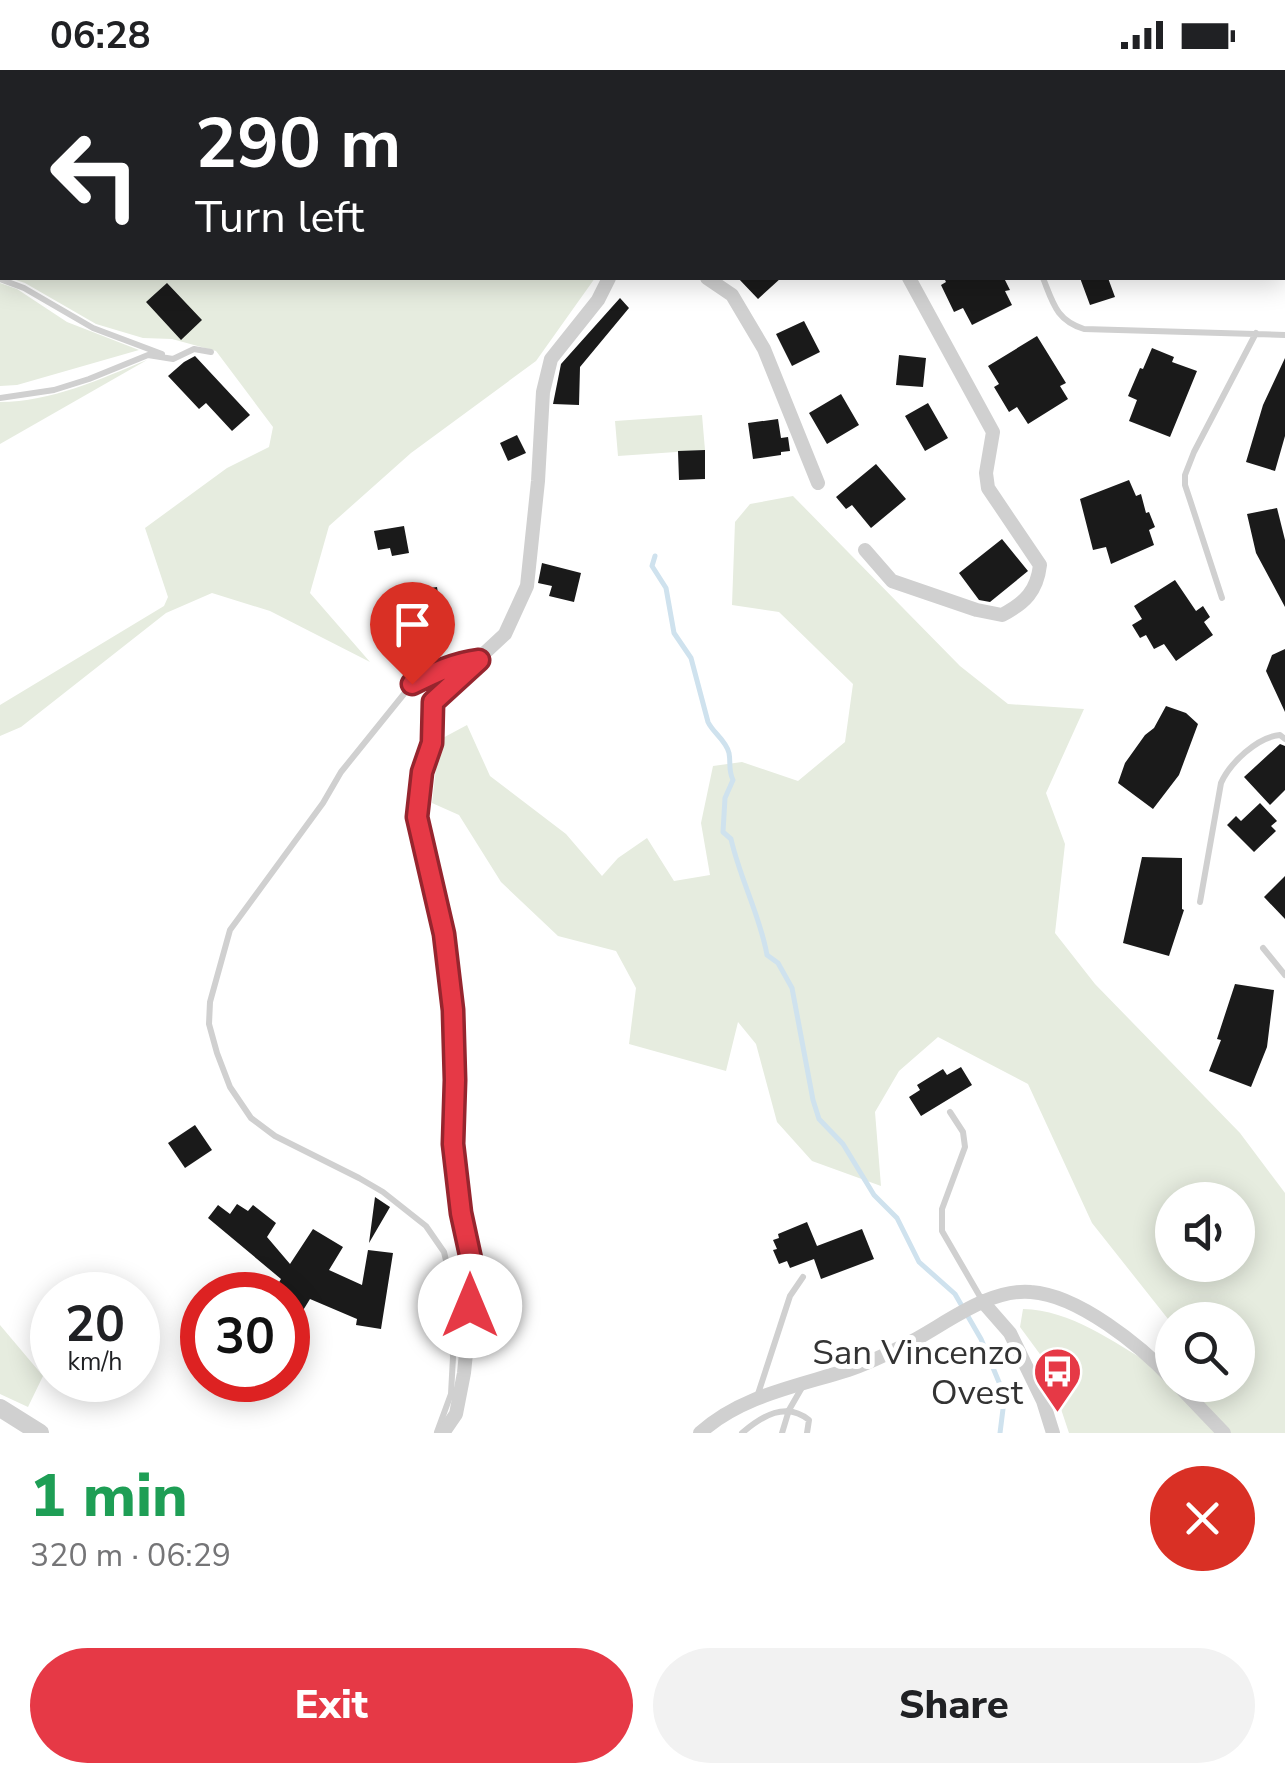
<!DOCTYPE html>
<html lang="en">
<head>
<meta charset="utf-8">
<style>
	body { margin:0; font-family:"Nunito Sans",sans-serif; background:#f2f2f2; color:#202124; height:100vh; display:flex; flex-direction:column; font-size:38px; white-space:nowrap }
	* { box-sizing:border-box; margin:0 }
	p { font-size:32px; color:#757577 }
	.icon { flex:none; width:55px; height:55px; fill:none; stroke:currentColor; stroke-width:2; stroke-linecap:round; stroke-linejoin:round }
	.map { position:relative; height:1363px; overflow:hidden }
	.panel { display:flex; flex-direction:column; background:#fff; flex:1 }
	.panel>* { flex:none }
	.hud { position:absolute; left:0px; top:0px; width:1285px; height:210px; box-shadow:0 5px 25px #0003; background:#202124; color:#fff; overflow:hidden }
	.buttons { position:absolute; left:1155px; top:1112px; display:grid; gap:20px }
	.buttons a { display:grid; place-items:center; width:100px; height:100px; border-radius:50%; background:#fff; box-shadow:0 5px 25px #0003; font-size:50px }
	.speed { position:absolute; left:30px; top:1202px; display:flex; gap:20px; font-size:50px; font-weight:700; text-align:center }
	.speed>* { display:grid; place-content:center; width:130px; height:130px; border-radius:50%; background:#fff; box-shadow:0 5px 25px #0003; line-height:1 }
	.speed small { font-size:25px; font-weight:400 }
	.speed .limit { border:15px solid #d22; background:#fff; color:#111 }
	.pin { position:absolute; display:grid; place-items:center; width:85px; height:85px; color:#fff; margin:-102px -42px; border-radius:50% 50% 50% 0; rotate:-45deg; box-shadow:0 0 10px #0007 }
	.pin .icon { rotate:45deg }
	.me { position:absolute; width:110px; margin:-55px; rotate:0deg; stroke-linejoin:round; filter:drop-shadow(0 0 8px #0008) }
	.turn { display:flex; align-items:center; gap:35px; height:210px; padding:0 30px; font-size:45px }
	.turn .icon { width:130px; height:130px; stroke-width:2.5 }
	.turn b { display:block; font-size:70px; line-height:85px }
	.round { display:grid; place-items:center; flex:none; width:105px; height:105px; border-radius:52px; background:#f2f2f2 }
	.head { display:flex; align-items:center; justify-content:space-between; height:170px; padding:0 30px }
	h1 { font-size:60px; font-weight:800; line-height:75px; color:#1e9e55 }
	.primary-button { display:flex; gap:20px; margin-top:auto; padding:20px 30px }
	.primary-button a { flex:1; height:115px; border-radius:60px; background:#e63946; color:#fff; font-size:40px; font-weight:800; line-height:115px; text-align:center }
	.primary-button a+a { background:#f2f2f2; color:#202124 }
	.status { display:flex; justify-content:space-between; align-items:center; height:70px; padding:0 50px; background:#fff; direction:ltr }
	.status svg { height:28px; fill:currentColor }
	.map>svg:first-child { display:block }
	.green { fill:#e6ecdf; fill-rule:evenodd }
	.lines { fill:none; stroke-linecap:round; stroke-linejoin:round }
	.stream { stroke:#cfe2ee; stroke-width:5 }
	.building { fill:#1a1a1a }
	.service { stroke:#d0d0d0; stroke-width:6 }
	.minor { stroke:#d0d0d0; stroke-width:14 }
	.tertiary { stroke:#d0d0d0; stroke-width:18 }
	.route-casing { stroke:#96252e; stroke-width:25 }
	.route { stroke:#e63946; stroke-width:18 }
	.labels { text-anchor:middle; stroke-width:10; stroke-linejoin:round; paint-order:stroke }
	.poi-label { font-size:35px; fill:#333; stroke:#fff; text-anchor:end }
</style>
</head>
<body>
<div class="status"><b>06:28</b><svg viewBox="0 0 49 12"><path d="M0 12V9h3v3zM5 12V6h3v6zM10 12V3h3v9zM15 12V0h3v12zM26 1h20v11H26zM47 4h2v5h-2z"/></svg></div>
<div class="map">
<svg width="1285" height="1363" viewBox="0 0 1285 1363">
	<rect width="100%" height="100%" fill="#fff"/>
	<path class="green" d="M 0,0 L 819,0 L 820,2 L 2,2 L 2,205 L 0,204 Z
		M 10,208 L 595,208 L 536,291 L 411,383 L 329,456 L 310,523 L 370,592 L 270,541 L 212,523 L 166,543 L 21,657 L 0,666 L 0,635 L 164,536 L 168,527 L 145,458 L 227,398 L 269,377 L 273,357 L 216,281 L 172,269 L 143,268 L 96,254 L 25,213 Z
		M 0,213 L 17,219 L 67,252 L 139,280 L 17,315 L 0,316 Z
		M 147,290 L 0,374 L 0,332 C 51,332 100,309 147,290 Z
		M 702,345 L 705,380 L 618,386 L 615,351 Z
		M 793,426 L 960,596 L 1008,634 L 1084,639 L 1046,723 L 1065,774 L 1055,863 L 1095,914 L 1240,1063 L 1285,1123 L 1285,1363 L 1069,1363 L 1045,1291 L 1020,1257 L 1023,1239 C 1071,1240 1113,1272 1153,1295 L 1163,1304 L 1172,1279 L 1172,1315 L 1238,1315 L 1238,1250 L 1172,1250 L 1172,1254 L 1092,1153 L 1028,1014 L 938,967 L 899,1001 L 875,1042 L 881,1116 L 812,1091 L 777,1052 L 756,974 L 738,952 L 726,1001 L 629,974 L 636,918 L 616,881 L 558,866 L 501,812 L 459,745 L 432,733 L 439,670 L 467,655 L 490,706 L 566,764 L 602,806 L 618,788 L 647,768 L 674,811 L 710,805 L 701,753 L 713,696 L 742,692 L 798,711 L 845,672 L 853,614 L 779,542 L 732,535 L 735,452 L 750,434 ZM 1172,1130 L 1238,1130 L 1238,1195 L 1172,1195 Z
		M 0,1255 L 43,1306 L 28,1337 L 0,1324 Z"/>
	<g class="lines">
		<path class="stream" d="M 655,486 L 652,496 L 666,518 L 674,563 L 691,588 L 708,652 C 713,663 726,670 729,683 C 731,693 728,700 733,710 L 725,728 L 723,762 L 731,769 C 740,809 760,845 767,885 L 778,893 L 792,918 L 813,1030 L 819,1049 L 843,1074 L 874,1125 L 897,1148 L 919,1192 L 955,1224 L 981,1269 L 1001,1317 L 1004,1331 L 1000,1363"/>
	</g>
	<path class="building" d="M 738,208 L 781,208 L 758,229 Z
		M 944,208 L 1004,208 L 1010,220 L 1005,221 L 1012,235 L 972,255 L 963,238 L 954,242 L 941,215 L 946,212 Z
		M 1080,208 L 1108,208 L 1115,227 L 1090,235 Z
		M 167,213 L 202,250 L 181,270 L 146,232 Z
		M 620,228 L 629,238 L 580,297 L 579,335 L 553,334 L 561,294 Z
		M 804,251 L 820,282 L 792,296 L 776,264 Z
		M 1037,266 L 1066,313 L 1060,316 L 1068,329 L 1028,354 L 1017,337 L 1009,342 L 994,317 L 999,314 L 988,296 Z
		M 1152,278 L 1174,287 L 1172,292 L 1197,301 L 1170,367 L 1129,351 L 1137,330 L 1128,326 L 1140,298 L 1143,299 Z
		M 899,285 L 926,288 L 923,317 L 896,315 Z
		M 195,286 L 250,345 L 232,361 L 206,333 L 199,339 L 168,306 L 184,292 Z
		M 1285,288 L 1285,366 L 1275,401 L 1246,392 L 1263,335 Z
		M 841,324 L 859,355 L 827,374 L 809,343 Z
		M 928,333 L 948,368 L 925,381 L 905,346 Z
		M 778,349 L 781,368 L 788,367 L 790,381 L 781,382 L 781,385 L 753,389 L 748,353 Z
		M 517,365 L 526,383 L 508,391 L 500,373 Z
		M 705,380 L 705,409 L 679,410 L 678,381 Z
		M 876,394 L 906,429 L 871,458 L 852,435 L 846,439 L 836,427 Z
		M 1129,410 L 1136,426 L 1141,424 L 1146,443 L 1149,442 L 1155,457 L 1149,460 L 1154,475 L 1111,494 L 1106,477 L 1093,480 L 1080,429 Z
		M 1277,438 L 1285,470 L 1285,537 L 1256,483 L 1247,444 Z
		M 404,456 L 409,483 L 392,486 L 390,478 L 378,480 L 374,461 Z
		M 1002,469 L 1028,501 L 990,532 L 979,530 L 959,503 Z
		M 542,493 L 581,503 L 574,532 L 549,526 L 552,516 L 538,513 Z
		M 1175,510 L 1196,541 L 1203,536 L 1210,547 L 1204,552 L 1213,565 L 1176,591 L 1164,574 L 1154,579 L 1146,565 L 1140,568 L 1132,555 L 1142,549 L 1134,536 Z
		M 437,517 L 440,536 L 447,535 L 449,546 L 429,550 L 423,519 Z
		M 1285,579 L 1285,642 L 1266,601 L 1272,585 Z
		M 1166,636 L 1186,643 L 1198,654 L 1179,705 L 1153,739 L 1118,713 L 1125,693 L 1145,665 L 1154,658 Z
		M 1280,674 L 1285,676 L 1285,720 L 1270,735 L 1244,707 Z
		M 1260,733 L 1277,751 L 1271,756 L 1276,761 L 1254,782 L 1227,755 L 1236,746 L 1241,751 Z
		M 1142,787 L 1182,788 L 1182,839 L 1184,840 L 1169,886 L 1123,873 Z
		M 1285,806 L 1285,849 L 1264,827 Z
		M 1235,914 L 1274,920 L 1267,977 L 1251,1017 L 1209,1001 L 1221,970 L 1217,969 Z
		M 961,997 L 972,1015 L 921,1046 L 909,1027 L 920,1020 L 917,1015 L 943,999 L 947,1005 Z
		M 195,1055 L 212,1080 L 185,1098 L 168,1073 Z
		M 375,1127 L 390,1137 L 369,1173 Z
		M 237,1134 L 248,1141 L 253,1135 L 276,1153 L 267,1167 L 290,1194 L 313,1159 L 343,1177 L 329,1200 L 362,1215 L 368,1180 L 393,1183 L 381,1259 L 356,1255 L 357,1249 L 310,1229 L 302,1242 L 288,1232 L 288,1225 L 271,1225 L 281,1209 L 208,1148 L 218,1135 L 230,1144 Z
		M 807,1152 L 817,1176 L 862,1159 L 874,1189 L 821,1209 L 814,1189 L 790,1198 L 787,1191 L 779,1194 L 773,1180 L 777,1179 L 773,1170 L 779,1168 L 778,1164 Z"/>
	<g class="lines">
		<path class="service" d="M 1176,0 L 1181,2
			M 1078,2 L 1081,0
			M 1043,208 C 1053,233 1056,250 1084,259 L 1285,265
			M 0,209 L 24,218 L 93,258 L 162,284
			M 0,328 L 54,320 L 89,309 L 148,285 L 173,289 L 194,279 L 211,282
			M 1222,528 L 1190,430 L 1185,415 L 1185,405 L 1194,382 L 1256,263
			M 1200,832 L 1221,713 C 1230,693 1257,667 1280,665 L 1285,669
			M 1263,878 L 1285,905
			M 950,1042 L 963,1062 L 965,1077 L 942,1139 L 942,1161 L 982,1230
			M 757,1327 L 790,1226 L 803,1207
			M 437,1362 L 451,1324 L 453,1287 L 449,1203 L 444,1182 L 426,1156 L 383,1122 L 359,1108 L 275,1066 L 251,1048 L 230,1017 L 217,983 L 209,954 L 210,932 L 230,860 L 323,733 L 341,702 L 412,614 L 441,599 L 472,591
			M 742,1363 C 762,1346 786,1331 809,1350 L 807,1363
			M 782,1363 L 789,1340 L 804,1314"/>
		<path class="minor" d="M 934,2 L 935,0
			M 707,208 L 732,225 L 764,279 L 818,413
			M 865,480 L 892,511 L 977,540 L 1002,545 C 1025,533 1037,521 1040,495 L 988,418 L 986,403 L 993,362 L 909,208
			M 982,1231 L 1010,1263 L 1043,1331 L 1053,1363
			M 1178,1315 L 1224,1363
			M 443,1363 L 456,1344 L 464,1303 L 474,1203 L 461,1143 L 453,1074 L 455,1009 L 453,939 L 444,865 L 417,747 L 422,701 L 433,673 L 433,631 L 505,564 L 527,516 L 538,411 L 543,322 L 551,289 L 598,230 L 609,208
			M 700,1363 C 740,1326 798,1316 848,1300 C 867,1294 887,1284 905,1275 C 942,1257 987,1218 1031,1222 C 1078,1225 1141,1276 1172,1309"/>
		<path class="tertiary" d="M 0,1338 L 40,1363"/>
	</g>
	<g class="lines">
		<defs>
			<path id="route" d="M 412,614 C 434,603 454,593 479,590 L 433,632 L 432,673 L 422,702 L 417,747 L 444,864 L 453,940 L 455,1010 L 453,1074 L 461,1143 L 474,1203 L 470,1236"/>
		</defs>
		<use href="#route" class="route-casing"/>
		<use href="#route" class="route"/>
	</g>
	<defs>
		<symbol id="bus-pin" viewBox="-11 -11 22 30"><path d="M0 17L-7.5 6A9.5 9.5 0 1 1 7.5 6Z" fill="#e63946" stroke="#fff"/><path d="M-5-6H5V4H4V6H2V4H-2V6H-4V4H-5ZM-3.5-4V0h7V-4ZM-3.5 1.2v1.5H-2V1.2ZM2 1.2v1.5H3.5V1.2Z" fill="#fff"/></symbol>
	</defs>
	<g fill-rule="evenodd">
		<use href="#bus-pin" x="1030" y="1274" width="55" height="75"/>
	</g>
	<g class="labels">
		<g class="poi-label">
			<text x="1023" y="1294">San Vincenzo<tspan x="1023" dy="40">Ovest</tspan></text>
		</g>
	</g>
</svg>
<div class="buttons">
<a><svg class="icon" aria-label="sound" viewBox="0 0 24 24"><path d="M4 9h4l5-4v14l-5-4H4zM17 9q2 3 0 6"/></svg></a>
<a><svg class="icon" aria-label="search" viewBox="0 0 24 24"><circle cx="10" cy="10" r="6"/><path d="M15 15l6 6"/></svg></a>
</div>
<div class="speed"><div>20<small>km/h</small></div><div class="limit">30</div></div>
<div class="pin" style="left:412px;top:614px;background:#d93025"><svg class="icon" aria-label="arrive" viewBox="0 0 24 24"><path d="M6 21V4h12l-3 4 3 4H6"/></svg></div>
<svg class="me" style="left:470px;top:1236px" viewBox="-20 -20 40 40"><circle r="19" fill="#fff"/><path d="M0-13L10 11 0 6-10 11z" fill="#e63946"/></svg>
<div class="hud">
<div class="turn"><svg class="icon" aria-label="left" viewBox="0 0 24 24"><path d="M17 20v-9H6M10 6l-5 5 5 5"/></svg><div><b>290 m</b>Turn left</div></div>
</div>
</div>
<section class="panel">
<div class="head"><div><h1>1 min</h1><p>320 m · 06:29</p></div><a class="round" style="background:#d93025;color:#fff"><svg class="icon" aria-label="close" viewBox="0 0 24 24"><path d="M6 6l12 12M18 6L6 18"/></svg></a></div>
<div class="primary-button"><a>Exit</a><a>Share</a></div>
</section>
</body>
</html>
